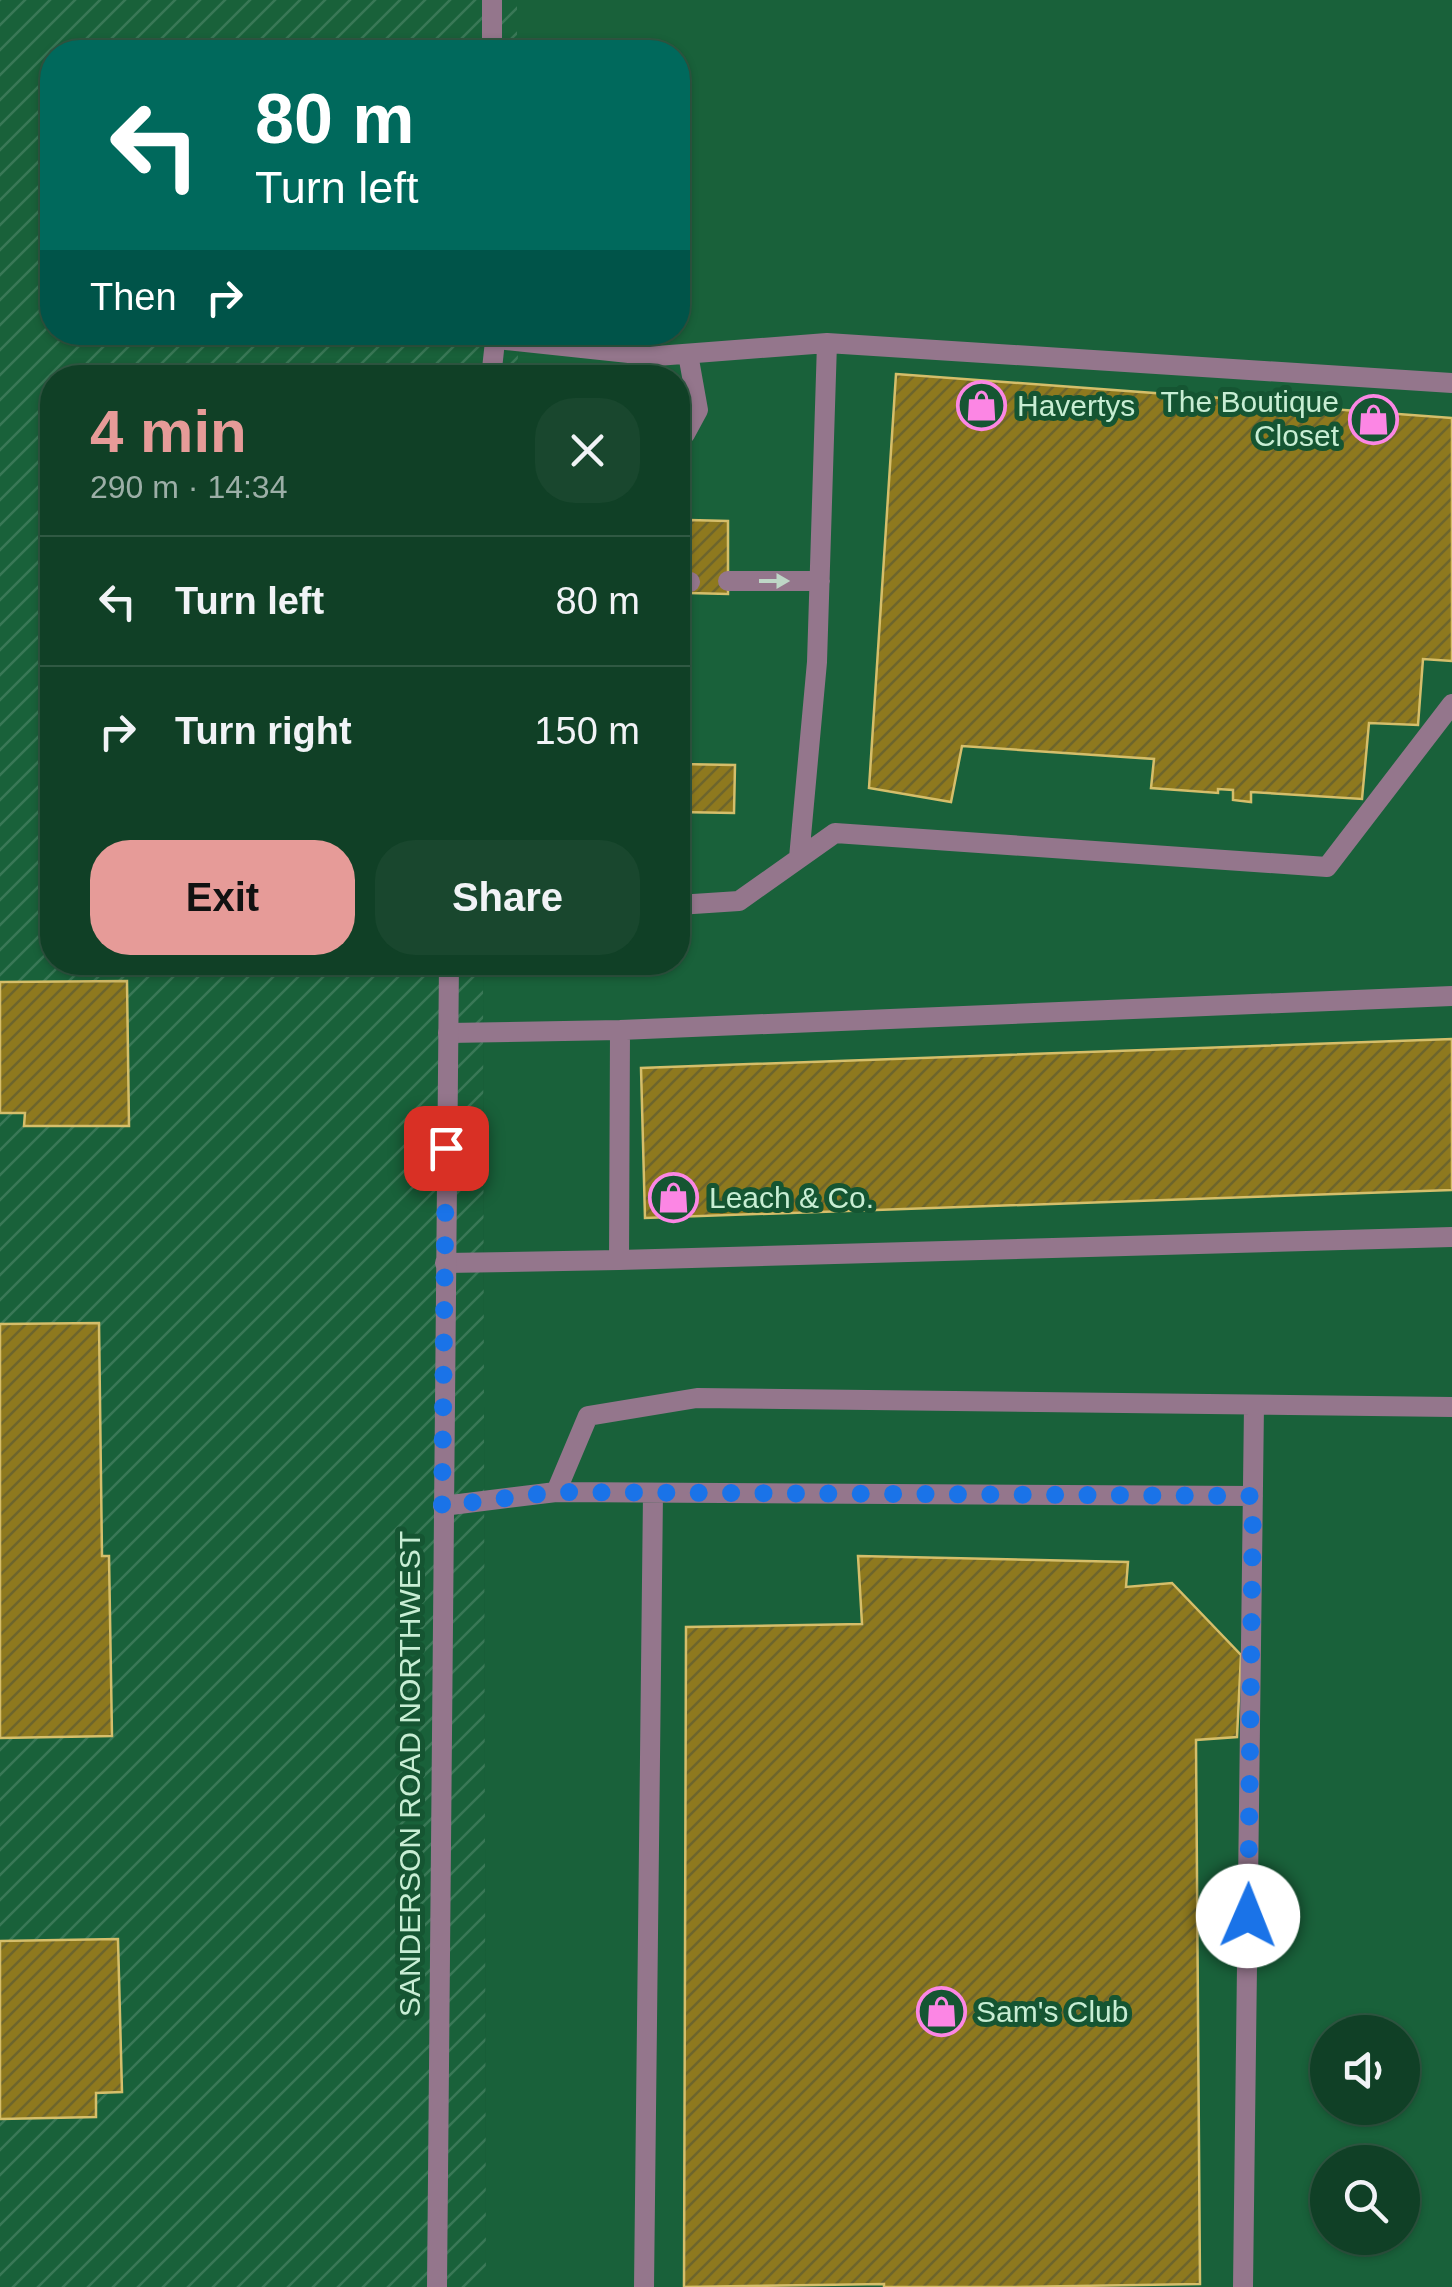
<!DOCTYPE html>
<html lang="en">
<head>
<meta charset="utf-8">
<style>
	body { margin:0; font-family:Helvetica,sans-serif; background:#19472e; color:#f1f3f6; height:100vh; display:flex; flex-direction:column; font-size:38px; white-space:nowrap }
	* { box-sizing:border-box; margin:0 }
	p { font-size:32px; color:#9cafa7 }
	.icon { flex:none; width:55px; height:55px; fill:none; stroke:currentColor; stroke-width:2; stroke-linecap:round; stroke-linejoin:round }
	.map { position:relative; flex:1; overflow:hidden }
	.drawer { position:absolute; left:40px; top:365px; width:650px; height:610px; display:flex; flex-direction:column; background:#104026; border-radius:40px; box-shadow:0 2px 8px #0004,0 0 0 2px #305943 }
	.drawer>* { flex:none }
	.banner { position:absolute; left:40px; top:40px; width:650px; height:305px; border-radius:40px; box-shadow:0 2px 8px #0004,0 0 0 2px #305943; background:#00695c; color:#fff; overflow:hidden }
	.buttons { position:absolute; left:1310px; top:2015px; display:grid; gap:20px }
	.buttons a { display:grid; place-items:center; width:110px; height:110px; border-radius:50%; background:#104026; box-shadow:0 2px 8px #0004,0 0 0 2px #305943; font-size:50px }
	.pin { position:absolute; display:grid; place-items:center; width:85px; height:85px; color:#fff; margin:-42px; border-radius:20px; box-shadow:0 5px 15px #0006 }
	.me { position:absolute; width:110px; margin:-55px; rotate:1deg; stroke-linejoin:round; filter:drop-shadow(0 0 8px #0008) }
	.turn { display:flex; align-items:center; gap:35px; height:210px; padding:0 50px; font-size:45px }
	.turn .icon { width:130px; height:130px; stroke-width:2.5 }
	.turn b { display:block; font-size:70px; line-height:85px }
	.then { display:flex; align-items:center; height:95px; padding:0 50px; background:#0003; gap:20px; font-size:38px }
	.round { display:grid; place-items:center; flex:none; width:105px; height:105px; border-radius:40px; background:#19472e }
	.overview { display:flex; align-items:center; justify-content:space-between; height:170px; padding:0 50px }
	h1 { font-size:60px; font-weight:600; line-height:75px; color:#e69b98 }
	.action { display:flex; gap:20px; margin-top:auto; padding:20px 50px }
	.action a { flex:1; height:115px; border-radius:40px; background:#e69b98; color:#111; font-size:40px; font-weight:600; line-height:115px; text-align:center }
	.action a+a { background:#19472e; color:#f1f3f6 }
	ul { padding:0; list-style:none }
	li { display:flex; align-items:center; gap:30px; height:130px; padding:0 50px; border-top:2px solid #305943 }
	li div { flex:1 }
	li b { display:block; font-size:38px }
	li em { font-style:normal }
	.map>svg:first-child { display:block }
	.built { fill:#19613a; fill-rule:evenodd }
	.industrial { fill:url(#industrial-furrows) }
	.building { fill:url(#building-hatch); stroke:#d5be6a; stroke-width:2.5 }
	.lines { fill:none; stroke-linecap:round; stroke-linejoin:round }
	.service { stroke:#94768c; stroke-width:20 }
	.minor { stroke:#94768c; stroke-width:20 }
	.oneway { fill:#bed6c6 }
	.route { stroke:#1a73e8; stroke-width:18; stroke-dasharray:0 32.4 }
	.labels { text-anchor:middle; stroke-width:10; stroke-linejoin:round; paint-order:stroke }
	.poi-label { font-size:30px; fill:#c8eed4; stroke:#155532; text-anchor:start }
	.street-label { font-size:30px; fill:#c8eed4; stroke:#155532 }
</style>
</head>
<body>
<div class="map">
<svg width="1452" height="2287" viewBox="0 0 1452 2287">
	<defs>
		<pattern id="industrial-furrows" width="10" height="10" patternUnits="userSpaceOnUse" patternTransform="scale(2.5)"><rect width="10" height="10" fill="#19613a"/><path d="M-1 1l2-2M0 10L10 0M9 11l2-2" fill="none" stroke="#397856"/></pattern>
		<pattern id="building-hatch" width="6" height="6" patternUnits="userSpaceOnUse" patternTransform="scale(2.5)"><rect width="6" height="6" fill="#8e791e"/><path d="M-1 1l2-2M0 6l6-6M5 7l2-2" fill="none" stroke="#6d652c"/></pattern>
	</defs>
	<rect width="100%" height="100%" fill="#155532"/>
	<path class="built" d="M 517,0 L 1452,0 L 1452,2287 L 486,2287 L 483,963 L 678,962 L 678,378 L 517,377 L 519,333 L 678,332 L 678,52 L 517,52 ZM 1328,2032 L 1402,2032 L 1402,2108 L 1328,2108 ZM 1328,2162 L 1402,2162 L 1402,2238 L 1328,2238 Z"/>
	<path class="industrial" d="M 0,0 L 517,0 L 517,52 L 52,52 L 52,332 L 519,333 L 517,377 L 52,378 L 52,962 L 483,963 L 486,2287 L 0,2287 Z"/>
	<path class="building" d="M 896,374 L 1248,400 L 1248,403 L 1452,418 L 1452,661 L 1423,659 L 1418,725 L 1369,723 L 1362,799 L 1251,792 L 1251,802 L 1233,800 L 1233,790 L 1218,789 L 1218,793 L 1151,788 L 1154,759 L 962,746 L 951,802 L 869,788 Z
		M 689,520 L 728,521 L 728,594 L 689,593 Z
		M 678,764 L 735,765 L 734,813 L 678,812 Z
		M 127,981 L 129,1126 L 24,1126 L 25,1113 L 0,1113 L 0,982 Z
		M 1452,1039 L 1452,1190 L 645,1218 L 641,1068 Z
		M 99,1323 L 102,1556 L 109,1556 L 112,1736 L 0,1738 L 0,1324 Z
		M 858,1556 L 1128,1562 L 1126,1587 L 1172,1583 L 1241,1655 L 1237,1737 L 1196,1740 L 1200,2284 L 1013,2287 L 884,2287 L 884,2284 L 684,2287 L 686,1627 L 862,1624 Z
		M 118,1939 L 122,2092 L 96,2093 L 96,2117 L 0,2119 L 0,1941 Z"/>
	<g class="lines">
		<path class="service" d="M 496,339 L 657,356 L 827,343 L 817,662 L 799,858
			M 827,343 L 1452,383
			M 678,437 L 685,434 L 698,410 L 688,354
			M 728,581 L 820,581
			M 678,583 L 690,582
			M 678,905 L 739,901 L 835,833 L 1327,867 L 1452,704
			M 448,1033 L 620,1030 L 1452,996
			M 619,1260 L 1452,1237
			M 445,1263 L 619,1260 L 620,1030
			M 556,1492 L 1253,1496
			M 443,1506 L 556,1492 L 588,1416 L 697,1398 L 1452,1407
			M 644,2287 L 653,1493
			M 1243,2287 L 1254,1405"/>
		<path class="minor" d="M 492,0 L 492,52
			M 491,378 L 496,332
			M 437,2287 L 449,962"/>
	</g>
	<defs><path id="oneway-solid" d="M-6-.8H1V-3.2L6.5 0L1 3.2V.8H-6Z" transform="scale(2.5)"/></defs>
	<use class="oneway" href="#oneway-solid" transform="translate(774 581)"/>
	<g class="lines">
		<path class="route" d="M 446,1148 L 442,1506 L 556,1492 L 1253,1496 L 1248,1916"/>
	</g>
	<defs>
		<symbol id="shop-ring" viewBox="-11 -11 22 22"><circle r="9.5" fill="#155532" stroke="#fc86e4" stroke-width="1.5"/><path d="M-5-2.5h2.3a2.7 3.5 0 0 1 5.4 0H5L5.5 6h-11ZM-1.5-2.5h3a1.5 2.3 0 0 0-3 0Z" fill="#fc86e4"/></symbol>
	</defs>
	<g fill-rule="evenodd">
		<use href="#shop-ring" x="954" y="378" width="55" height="55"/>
		<use href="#shop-ring" x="1346" y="392" width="55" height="55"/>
		<use href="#shop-ring" x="646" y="1170" width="55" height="55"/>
		<use href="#shop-ring" x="914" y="1984" width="55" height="55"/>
	</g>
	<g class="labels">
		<g class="poi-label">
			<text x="1339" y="412" text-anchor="end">The Boutique<tspan x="1339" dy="34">Closet</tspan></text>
			<text x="1017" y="416">Havertys</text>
			<text x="709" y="1208">Leach &amp; Co.</text>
			<text x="976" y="2022">Sam's Club</text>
		</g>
		<g class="street-label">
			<text transform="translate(410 1774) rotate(-90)" y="10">SANDERSON ROAD NORTHWEST</text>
		</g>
	</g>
</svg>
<div class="buttons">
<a><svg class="icon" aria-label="sound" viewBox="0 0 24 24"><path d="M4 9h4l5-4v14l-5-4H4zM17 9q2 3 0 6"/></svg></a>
<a><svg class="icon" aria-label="search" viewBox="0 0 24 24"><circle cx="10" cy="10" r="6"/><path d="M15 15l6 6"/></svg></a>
</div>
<div class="pin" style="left:446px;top:1148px;background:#d93025"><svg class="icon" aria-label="arrive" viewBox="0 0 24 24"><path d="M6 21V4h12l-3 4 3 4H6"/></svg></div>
<svg class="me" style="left:1248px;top:1916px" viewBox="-20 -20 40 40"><circle r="19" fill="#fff"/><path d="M0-13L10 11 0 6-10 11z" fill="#1a73e8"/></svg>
<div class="banner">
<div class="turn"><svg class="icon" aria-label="left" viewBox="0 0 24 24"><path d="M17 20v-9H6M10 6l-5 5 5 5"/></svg><div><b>80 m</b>Turn left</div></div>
<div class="then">Then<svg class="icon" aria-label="right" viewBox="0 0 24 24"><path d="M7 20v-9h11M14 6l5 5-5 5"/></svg></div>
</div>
<section class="drawer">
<div class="overview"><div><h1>4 min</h1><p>290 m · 14:34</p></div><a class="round"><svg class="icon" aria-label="close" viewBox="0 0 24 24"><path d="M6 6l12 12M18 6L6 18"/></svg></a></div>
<ul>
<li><svg class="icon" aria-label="left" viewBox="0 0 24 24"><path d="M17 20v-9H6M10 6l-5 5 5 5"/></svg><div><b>Turn left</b></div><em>80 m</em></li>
<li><svg class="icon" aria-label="right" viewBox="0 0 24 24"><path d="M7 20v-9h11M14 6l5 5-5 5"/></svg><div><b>Turn right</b></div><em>150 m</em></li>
</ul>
<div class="action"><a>Exit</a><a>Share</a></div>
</section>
</div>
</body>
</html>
